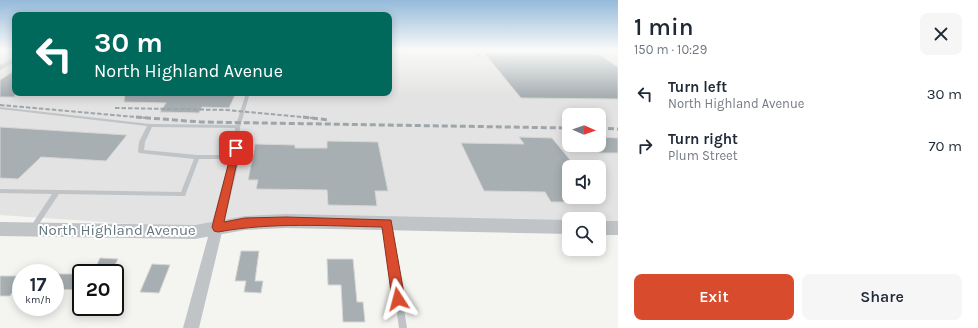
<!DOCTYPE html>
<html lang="en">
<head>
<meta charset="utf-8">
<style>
	body { margin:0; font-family:Karla,sans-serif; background:#f6f6f7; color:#1f2937; height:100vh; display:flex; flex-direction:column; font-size:15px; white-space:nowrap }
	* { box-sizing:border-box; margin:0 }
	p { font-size:13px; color:#747a83 }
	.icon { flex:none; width:22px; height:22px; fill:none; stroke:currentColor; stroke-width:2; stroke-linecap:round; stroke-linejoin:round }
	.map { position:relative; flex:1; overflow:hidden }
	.drawer { display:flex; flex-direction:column; background:#fff; width:360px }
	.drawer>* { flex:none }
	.top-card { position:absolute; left:12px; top:12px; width:380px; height:84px; border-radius:8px; box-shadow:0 2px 10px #0003; background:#00695c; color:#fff; overflow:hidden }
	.needle { width:26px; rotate:92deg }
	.buttons { position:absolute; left:562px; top:108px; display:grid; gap:8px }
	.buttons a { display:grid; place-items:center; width:44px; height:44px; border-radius:8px; background:#fff; box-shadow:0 2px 10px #0003; font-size:20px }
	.speed { position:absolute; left:12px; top:264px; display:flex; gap:8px; font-size:20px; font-weight:700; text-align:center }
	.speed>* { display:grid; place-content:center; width:52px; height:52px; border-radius:50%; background:#fff; box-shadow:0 2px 10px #0003; line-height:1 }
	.speed small { font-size:10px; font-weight:400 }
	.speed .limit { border:2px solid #111; border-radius:6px; background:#fff; color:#111 }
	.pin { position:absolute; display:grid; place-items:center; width:34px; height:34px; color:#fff; margin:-17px; border-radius:8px; box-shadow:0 2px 6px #0006 }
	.me { position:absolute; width:44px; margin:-22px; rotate:351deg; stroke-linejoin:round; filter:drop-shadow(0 0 3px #0008) }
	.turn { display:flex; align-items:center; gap:14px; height:84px; padding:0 16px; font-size:18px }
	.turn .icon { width:52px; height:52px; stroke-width:2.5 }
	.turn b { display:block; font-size:28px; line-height:34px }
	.round { display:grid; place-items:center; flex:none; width:42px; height:42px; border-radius:8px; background:#f6f6f7 }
	.overview { display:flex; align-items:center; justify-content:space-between; height:68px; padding:0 16px }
	h1 { font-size:24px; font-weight:600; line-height:30px }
	.button { display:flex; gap:8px; margin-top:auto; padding:8px 16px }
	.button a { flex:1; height:46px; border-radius:8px; background:#d84c2d; color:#fff; font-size:16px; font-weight:600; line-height:46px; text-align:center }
	.button a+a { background:#f6f6f7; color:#1f2937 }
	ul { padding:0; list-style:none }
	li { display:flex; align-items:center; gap:12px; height:52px; padding:0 16px }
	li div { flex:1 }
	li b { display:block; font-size:15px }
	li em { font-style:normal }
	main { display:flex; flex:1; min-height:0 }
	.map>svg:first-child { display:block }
	.built { fill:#e2e3e2; fill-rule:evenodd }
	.building { fill:#a7afb3; stroke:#d6d6d4 }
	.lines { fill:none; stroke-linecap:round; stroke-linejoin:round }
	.service { fill:#c0c4c7; fill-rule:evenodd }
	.minor { fill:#c0c4c7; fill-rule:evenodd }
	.tertiary { fill:#c0c4c7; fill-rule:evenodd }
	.rail-far1 { stroke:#9fa6aa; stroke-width:2; stroke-dasharray:4.5 2; stroke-linecap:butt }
	.rail { stroke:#9fa6aa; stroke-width:3; stroke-dasharray:6 3; stroke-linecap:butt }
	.route { fill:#d84c2d; stroke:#8c311d }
	.labels { text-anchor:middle; stroke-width:4; stroke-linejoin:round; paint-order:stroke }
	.street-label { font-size:15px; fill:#657680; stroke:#fff }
</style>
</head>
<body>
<main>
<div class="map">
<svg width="618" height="328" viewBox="0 0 618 328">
	<rect width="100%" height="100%" fill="#f4f4f1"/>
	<path class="built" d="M 0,50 L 15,50 L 15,93 L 389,93 L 389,50 L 618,50 L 618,229 L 599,229 L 599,219 L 569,219 L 569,229 L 177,227 L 0,215 ZM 569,115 L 599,115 L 599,145 L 569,145 ZM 569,167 L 599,167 L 599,197 L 569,197 Z"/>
	<path class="building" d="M 484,53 L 599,54 L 618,67 L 618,99 L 521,98 Z
		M 15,70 L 15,97 L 0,97 L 0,80 Z
		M 125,93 L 236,93 L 229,108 L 202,107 L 199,113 L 160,112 L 166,103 L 124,102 Z
		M 0,127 L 127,135 L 106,161 L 41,157 L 18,179 L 0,178 Z
		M 519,137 L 552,138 L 576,167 L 569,167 L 569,202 L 551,202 L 545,192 L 484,191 L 461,143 L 524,144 Z
		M 599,137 L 618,138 L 618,153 L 599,153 Z
		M 327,141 L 378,142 L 388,191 L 375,191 L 377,206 L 328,205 L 327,190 L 256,189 L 258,180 L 248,180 L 255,144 L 295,145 L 295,148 L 327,148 Z
		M 241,251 L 259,251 L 255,281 L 263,281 L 261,293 L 244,292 L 246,281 L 235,281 Z
		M 100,258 L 118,259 L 111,273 L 93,273 Z
		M 327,259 L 353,259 L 357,302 L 363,302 L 365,322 L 343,322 L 341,285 L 328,285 Z
		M 152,264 L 170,265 L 159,293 L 140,292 Z
		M 55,274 L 81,274 L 81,290 L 55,289 Z
		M 0,276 L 21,276 L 21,279 L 10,296 L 0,296 Z"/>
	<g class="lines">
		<path class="service" d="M 472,50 L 476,50 L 481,56 L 480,57 L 478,57 Z
			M 246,93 L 250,93 L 240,127 L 239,141 L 237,142 L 234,140 L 235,128 L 152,127 L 145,142 L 144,150 L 197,155 L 235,155 L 238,157 L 235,159 L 199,159 L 185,196 L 183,196 L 59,194 L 35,230 L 33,231 L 31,230 L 30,228 L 31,226 L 52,194 L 0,193 L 0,189 L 181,192 L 194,159 L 139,153 L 138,152 L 139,142 L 147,126 L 0,109 L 0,107 L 150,124 L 236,125 Z
			M 387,220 L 389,221 L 390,223 L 407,328 L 399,328 L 384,223 L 385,221 Z"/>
		<path class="minor" d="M 15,57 L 15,62 L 0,70 L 0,65 Z
			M 237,137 L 242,140 L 240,157 L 199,328 L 183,328 L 230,157 L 232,140 Z"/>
		<path class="tertiary" d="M 286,214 L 569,220 L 569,234 L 286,228 L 245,230 L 195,239 L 0,236 L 0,222 L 195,225 L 245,216 Z
			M 599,221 L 618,221 L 618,235 L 599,235 Z"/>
		<path class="rail-far1" d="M 0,105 L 147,118
			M 115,108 L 226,110 L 313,118"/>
		<path class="rail" d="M 136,117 L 201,122 L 569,128
			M 303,117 L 329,120
			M 599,128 L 618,129"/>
	</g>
	<linearGradient id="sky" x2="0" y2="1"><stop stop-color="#94bada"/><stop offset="0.52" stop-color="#fafaf9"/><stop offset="1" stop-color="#fafaf9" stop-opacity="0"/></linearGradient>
	<rect width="618" height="96" fill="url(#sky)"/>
	<path class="route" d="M 233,146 L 239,146 L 240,148 L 224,222 L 245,218 L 286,217 L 391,220 L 405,299 L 403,303 L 398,305 L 394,303 L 392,299 L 382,227 C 327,226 272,222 218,232 L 214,231 L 212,227 Z"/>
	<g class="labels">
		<g class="street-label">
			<text x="117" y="235">North Highland Avenue</text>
		</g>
	</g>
</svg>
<div class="buttons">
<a><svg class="needle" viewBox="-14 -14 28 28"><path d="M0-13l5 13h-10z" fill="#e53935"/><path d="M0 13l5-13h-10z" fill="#747a83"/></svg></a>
<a><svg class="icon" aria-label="sound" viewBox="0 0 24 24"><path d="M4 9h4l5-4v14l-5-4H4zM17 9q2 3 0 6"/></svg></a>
<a><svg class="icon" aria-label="search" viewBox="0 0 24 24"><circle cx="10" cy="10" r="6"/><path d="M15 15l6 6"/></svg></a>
</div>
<div class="speed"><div>17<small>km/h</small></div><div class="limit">20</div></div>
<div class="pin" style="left:236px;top:148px;background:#d93025"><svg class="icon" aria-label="arrive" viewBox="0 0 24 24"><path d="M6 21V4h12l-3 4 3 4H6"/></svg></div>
<svg class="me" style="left:398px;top:299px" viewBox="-20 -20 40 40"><path d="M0-17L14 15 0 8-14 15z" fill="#d84c2d" stroke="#fff" stroke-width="4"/></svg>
<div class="top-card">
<div class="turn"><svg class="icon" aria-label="left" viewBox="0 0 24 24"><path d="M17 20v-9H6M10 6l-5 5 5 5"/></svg><div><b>30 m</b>North Highland Avenue</div></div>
</div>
</div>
<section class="drawer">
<div class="overview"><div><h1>1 min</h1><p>150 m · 10:29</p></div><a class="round"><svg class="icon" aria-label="close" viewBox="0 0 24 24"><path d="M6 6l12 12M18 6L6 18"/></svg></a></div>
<ul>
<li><svg class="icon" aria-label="left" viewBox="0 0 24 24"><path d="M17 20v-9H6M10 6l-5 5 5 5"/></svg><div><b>Turn left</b><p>North Highland Avenue</p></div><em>30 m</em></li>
<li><svg class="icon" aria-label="right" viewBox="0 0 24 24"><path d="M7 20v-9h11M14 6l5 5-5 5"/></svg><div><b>Turn right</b><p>Plum Street</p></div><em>70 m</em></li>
</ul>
<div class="button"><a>Exit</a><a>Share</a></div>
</section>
</main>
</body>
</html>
